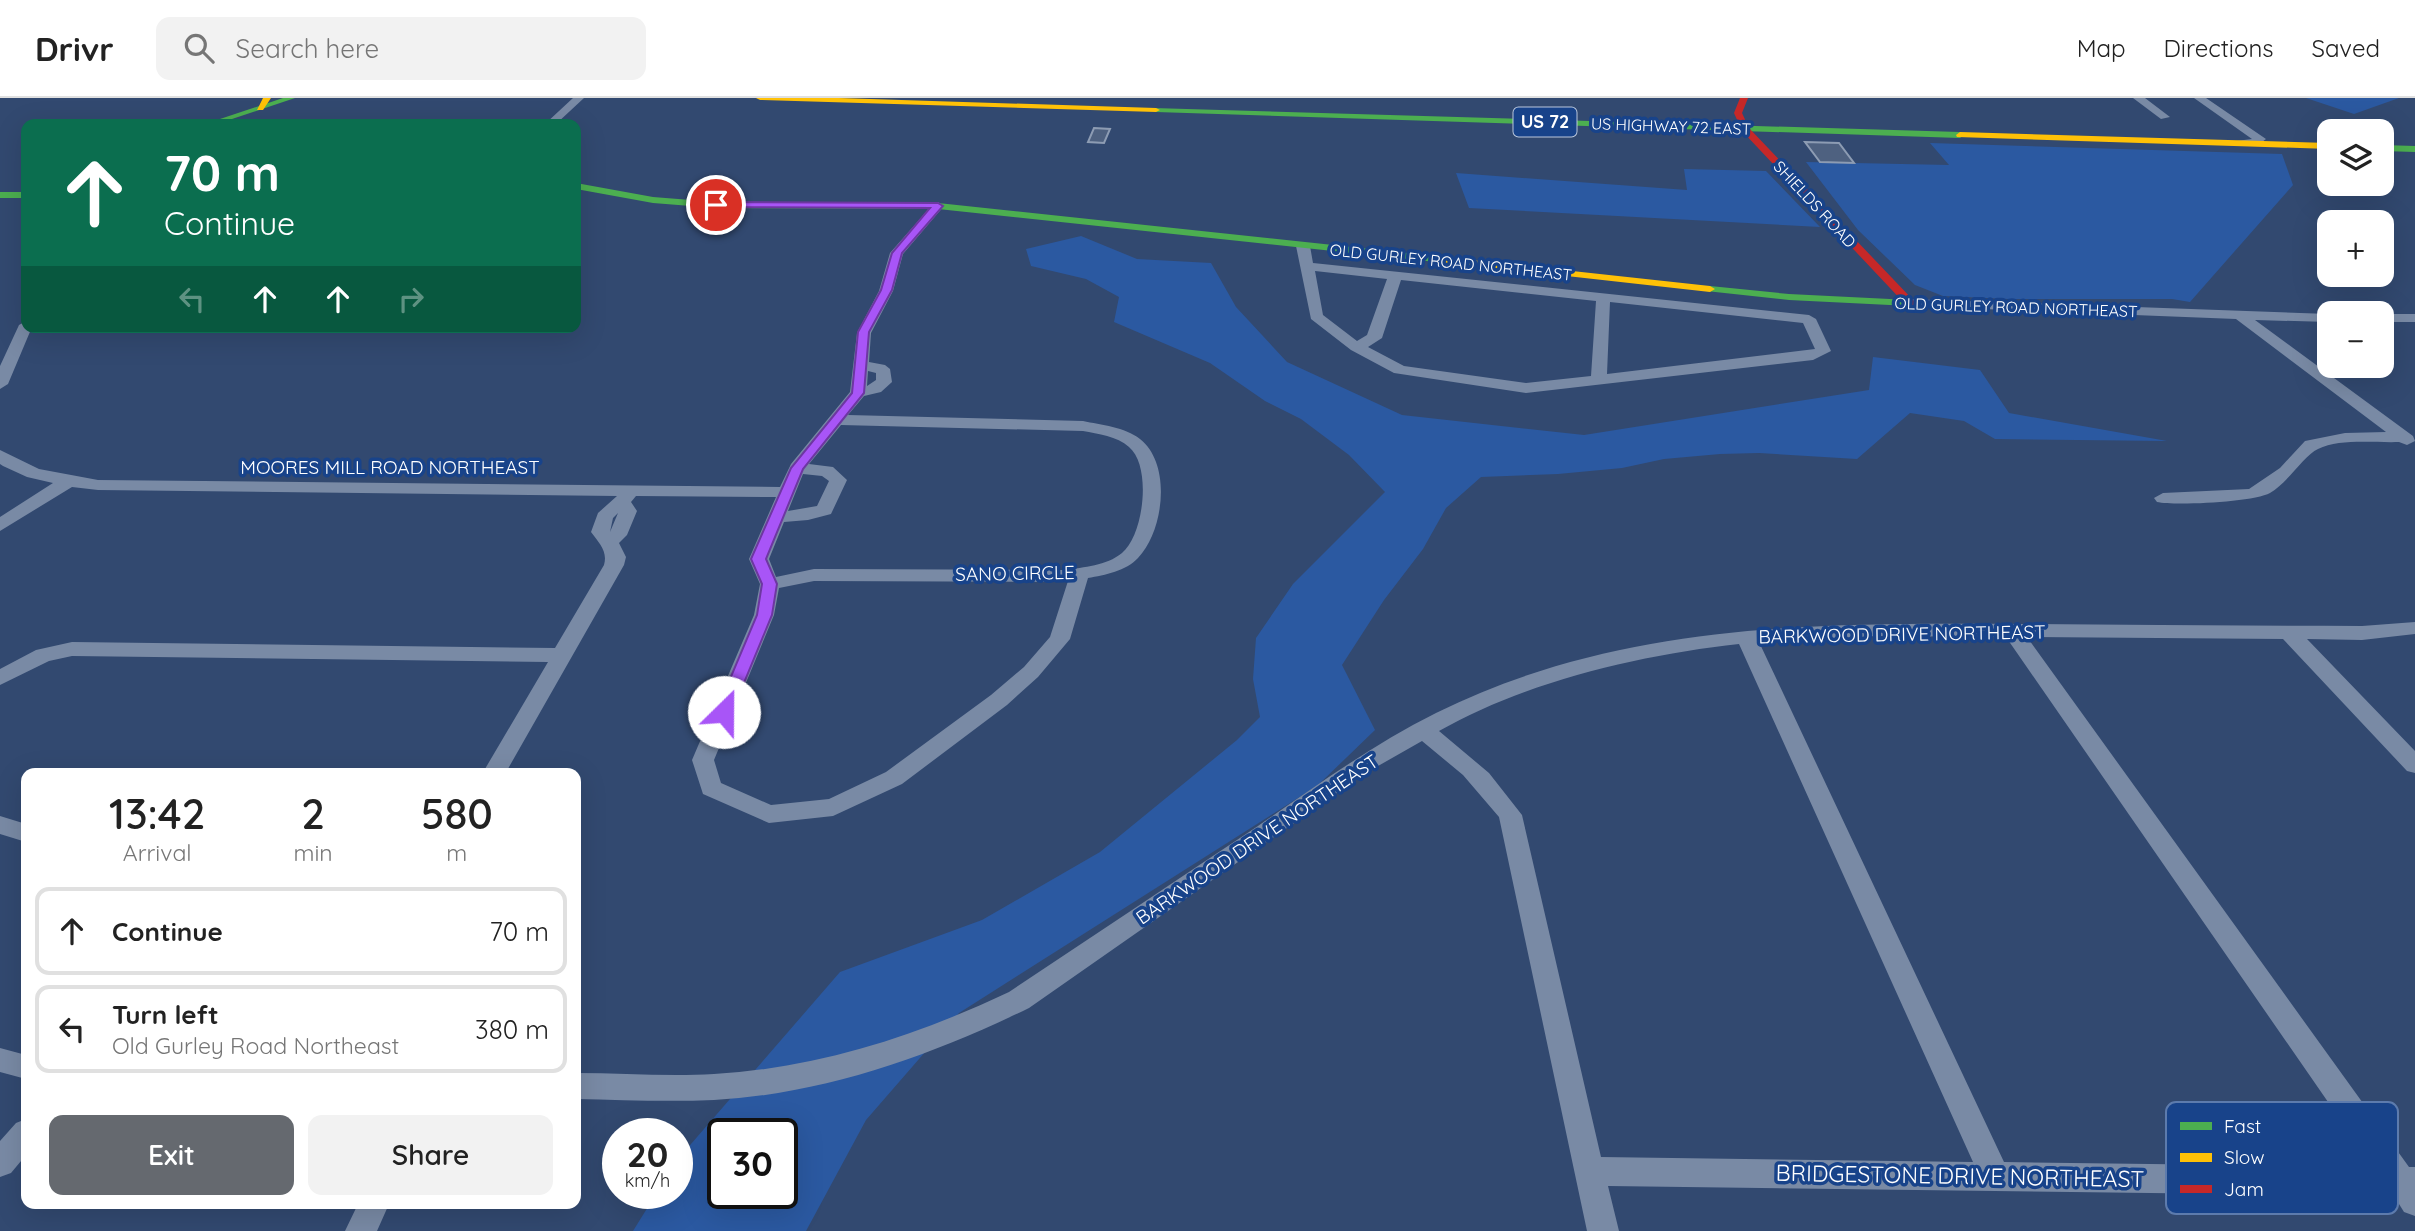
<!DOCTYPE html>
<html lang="en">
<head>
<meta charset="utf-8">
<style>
	body { margin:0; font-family:Quicksand,sans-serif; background:#f2f2f2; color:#222; height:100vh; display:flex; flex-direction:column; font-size:26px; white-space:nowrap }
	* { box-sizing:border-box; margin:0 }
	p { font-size:23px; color:#767676 }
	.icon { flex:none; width:38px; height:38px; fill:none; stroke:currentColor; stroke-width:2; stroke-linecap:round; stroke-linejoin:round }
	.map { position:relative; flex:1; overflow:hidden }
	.panel { position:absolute; left:21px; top:670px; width:560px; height:441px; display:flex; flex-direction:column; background:#fff; border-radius:14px; box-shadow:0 7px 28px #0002 }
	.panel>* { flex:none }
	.top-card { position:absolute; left:21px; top:21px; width:560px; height:214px; border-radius:14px; box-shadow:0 7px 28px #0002; background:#0b6e4f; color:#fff; overflow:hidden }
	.controls { position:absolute; left:2317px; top:21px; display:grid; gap:14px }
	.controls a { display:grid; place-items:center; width:77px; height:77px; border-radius:14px; background:#fff; box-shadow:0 7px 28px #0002; font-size:35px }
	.speed { position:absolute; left:602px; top:1020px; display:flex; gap:14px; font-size:35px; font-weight:700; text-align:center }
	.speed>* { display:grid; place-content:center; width:91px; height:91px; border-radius:50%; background:#fff; box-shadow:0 7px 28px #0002; line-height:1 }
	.speed small { font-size:18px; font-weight:400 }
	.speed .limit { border:4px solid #111; border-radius:10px; background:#fff; color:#111 }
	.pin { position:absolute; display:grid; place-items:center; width:60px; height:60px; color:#fff; margin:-30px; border:4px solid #fff; border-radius:50%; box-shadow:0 2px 7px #0007 }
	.me { position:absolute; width:77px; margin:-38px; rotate:23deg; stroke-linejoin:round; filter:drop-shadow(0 0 5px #0008) }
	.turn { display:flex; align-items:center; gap:24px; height:147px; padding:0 28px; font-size:32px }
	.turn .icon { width:91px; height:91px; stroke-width:2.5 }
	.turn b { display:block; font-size:49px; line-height:60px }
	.lanes { display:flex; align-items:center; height:66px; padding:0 28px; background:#0003; justify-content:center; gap:35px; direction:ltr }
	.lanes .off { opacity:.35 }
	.eta { display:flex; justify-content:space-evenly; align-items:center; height:119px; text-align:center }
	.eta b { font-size:42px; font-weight:600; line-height:49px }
	.action { display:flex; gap:14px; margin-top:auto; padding:14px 28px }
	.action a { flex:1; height:80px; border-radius:14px; background:#65696f; color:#fff; font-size:28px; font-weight:600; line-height:80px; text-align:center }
	.action a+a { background:#f2f2f2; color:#222 }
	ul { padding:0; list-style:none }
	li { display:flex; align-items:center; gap:21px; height:88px; margin:0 14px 10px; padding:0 14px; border:4px solid #e0e0e0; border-radius:14px }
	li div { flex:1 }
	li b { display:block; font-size:26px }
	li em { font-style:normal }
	header { display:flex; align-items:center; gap:42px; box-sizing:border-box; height:98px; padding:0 35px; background:#fff; border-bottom:2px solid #e0e0e0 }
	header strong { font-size:33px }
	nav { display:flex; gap:38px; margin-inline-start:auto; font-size:24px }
	.search { width:490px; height:63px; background:#f2f2f2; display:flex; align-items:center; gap:18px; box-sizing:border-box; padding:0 24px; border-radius:14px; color:#767676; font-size:26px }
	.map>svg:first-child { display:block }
	.green { fill:#2b59a1; fill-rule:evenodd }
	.building { fill:#4e6180; stroke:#8d9cb3; stroke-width:2 }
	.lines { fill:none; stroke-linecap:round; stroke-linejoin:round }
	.street { fill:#798aa5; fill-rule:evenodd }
	.fast { fill:#4caf50; fill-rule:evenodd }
	.slow { fill:#ffc107; fill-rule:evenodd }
	.jam { fill:#c62828; fill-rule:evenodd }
	.route { fill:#a855f7; stroke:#6d37a1; stroke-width:2 }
	.labels { text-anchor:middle; stroke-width:7; stroke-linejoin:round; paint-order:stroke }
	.far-street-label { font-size:16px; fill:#fff; stroke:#18438a }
	.shield { fill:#18438a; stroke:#bac7dc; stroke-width:2 }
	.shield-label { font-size:18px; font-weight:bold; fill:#fff }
	.street-label { font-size:19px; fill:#fff; stroke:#18438a }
	.near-street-label { font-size:23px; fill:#fff; stroke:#18438a }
	.key { fill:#18438a; stroke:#5d7bad; stroke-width:2 }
	.key-label { font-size:19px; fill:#fff }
</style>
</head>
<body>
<header>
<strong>Drivr</strong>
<div class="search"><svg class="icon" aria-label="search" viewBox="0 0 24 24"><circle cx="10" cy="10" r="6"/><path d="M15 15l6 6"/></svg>Search here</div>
<nav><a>Map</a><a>Directions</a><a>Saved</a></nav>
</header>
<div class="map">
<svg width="2415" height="1133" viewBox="0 0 2415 1133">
	<rect width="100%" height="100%" fill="#324970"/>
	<path class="green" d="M 2306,0 L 2399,0 L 2354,16 Z
		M 1930,45 L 2282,56 L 2293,87 L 2190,204 L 2172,201 L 2008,201 L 1943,198 L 1915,187 L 1858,132 L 1806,64 L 1949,67 Z
		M 1684,71 L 1766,73 L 1820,129 L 1469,110 L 1456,75 L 1687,92 Z
		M 1081,138 L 1137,161 L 1211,165 L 1236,209 L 1287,264 L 1402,317 L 1584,337 L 1869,292 L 1873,259 L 1980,272 L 2009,315 L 2167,343 L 1995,341 L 1964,323 L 1910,315 L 1857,361 L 1759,355 L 1720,356 L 1664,361 L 1622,370 L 1558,376 L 1481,379 L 1446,410 L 1423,451 L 1384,502 L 1342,567 L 1375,632 L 1317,688 L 959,915 L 866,1022 L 806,1133 L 633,1133 L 656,1096 L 677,1096 L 678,1061 L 840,874 L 982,822 L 1100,754 L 1237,642 L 1260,619 L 1253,581 L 1256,540 L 1293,486 L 1385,394 L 1349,357 L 1301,321 L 1265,303 L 1210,265 L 1114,224 L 1119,199 L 1086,181 L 1031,168 L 1026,151 ZM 723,1036 L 782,1036 L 782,1096 L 723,1096 Z"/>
	<path class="building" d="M 1094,30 L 1110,31 L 1104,45 L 1088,44 Z
		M 1805,44 L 1839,45 L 1854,65 L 1820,64 Z"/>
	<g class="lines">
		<path class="street" d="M 573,0 L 584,0 L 556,26 L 545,26 Z
			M 2133,0 L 2145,0 L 2170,19 L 2161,21 Z
			M 2194,0 L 2206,0 L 2266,41 L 2258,47 L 2236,47 L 2236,43 L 2252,41 Z
			M 938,104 L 944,108 L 903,156 L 893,193 L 871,235 L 869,264 L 885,267 L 890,271 L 892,284 L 881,294 L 864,298 L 848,317 L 1083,323 C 1101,327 1125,329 1140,341 C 1172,366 1164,433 1138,460 C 1126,473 1105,477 1088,480 L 1070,541 L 1038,579 L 1007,607 L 902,686 L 833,718 L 769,725 L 703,696 L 692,662 L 754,517 L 760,486 L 749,461 L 776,399 L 636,398 L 631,404 L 637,413 L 627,437 L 619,445 L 626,459 L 624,467 L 505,676 L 482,676 L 548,564 L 72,558 L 49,563 L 0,587 L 0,571 L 36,552 L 72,544 L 555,550 L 604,467 C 608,453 599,445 591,434 L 598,415 L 617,398 L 98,392 L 72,389 L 0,433 L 0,419 L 53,385 L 27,379 L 3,368 L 0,366 L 0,352 L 39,371 L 98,382 L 780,389 L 791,366 L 850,294 L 857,235 L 879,193 L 890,155 L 934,105 ZM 868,273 L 876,275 L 876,282 L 867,288 ZM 841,327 L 1083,333 C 1098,336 1117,338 1129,349 C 1152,368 1144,437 1122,455 C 1106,468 1084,469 1065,472 L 814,471 L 776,479 L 769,461 L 784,424 L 808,422 L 831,416 L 847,382 L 833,369 L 809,366 ZM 803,376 L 822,378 L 829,383 L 817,408 L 788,413 ZM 618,415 L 610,434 L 613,420 ZM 814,483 L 1065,484 L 1068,483 L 1050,539 L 1024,569 L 991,597 L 886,674 L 829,701 L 771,707 L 721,685 L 714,662 L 774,517 L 779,490 Z
			M 1303,144 L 1310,148 L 1313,165 L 1809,217 L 1816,221 L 1831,253 L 1813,262 L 1526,295 L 1394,275 L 1351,252 L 1311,221 L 1296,148 ZM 1315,173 L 1387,181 L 1367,237 L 1357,243 L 1323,217 ZM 1401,182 L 1596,203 L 1591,278 L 1526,285 L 1404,268 L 1368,249 L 1382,240 ZM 1610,204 L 1803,225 L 1815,251 L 1607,276 Z
			M 1910,201 L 2329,216 L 2329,224 L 2255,222 L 2413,338 L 2415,343 L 2407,347 L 2399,344 C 2375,345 2340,340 2318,351 C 2304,357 2288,385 2270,395 C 2254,404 2175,408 2157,404 L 2154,400 L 2163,395 L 2249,391 L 2280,370 L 2305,343 L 2345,335 L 2386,334 L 2236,221 L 1905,208 L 1903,205 L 1905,202 Z
			M 2382,216 L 2415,216 L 2415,224 L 2382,224 Z
			M 26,223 L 26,229 L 32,229 L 8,286 L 0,291 L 0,268 L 19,227 Z
			M 2415,524 L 2415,536 L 2362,542 L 2307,541 L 2415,653 L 2415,675 L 2407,673 L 2283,541 L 2027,539 L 2409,1069 L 2415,1069 L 2415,1118 L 2404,1114 L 2394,1098 L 1608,1088 L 1619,1133 L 1587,1133 L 1499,719 L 1463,677 L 1422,643 L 1364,676 L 1029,910 C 930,958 824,996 714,1002 C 669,1004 621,1002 576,1001 L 576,975 C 622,975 669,979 714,976 C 818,970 916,938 1009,894 C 1092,839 1175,783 1258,728 C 1316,688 1372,647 1436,615 C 1622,523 1818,525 2020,526 C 2134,527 2248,528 2362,528 ZM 1877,538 L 2006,539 L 2373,1069 L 2004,1064 L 1759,544 ZM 1739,546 L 1973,1064 L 1601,1059 L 1522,717 L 1489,675 L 1439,633 C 1527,583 1640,557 1739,546 Z
			M 0,718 L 26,726 L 26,744 L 0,736 Z
			M 0,950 L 26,957 L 26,981 L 0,974 Z
			M 26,1021 L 26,1057 L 11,1075 L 0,1079 L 0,1043 L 16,1025 Z
			M 358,1106 L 389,1106 L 377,1133 L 345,1133 Z"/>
		<path class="fast" d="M 283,0 L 295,0 L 217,26 L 205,26 Z
			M 1153,10 L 1960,34 L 1964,37 L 1960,40 L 1156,14 Z
			M 2382,47 L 2415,48 L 2415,54 L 2382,53 Z
			M 576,85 L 653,99 L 716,104 L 938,105 L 1436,158 L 1441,161 L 1436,164 L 938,111 L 716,110 L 653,105 L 576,91 Z
			M 0,94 L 26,94 L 26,100 L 0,100 Z
			M 1710,188 L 1789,196 L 1910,202 L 1915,205 L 1910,208 L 1789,202 L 1706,193 L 1706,189 Z"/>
		<path class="slow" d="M 263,0 L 271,0 L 263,12 L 257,12 Z
			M 756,0 L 839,0 L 1156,10 L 1160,12 L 1156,14 L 760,2 Z
			M 1960,34 L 2329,45 L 2329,51 L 1957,39 L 1956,37 Z
			M 1436,158 L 1710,188 L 1715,191 L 1710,194 L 1432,163 L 1431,161 Z"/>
		<path class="jam" d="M 1740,0 L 1748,0 L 1742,15 L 1749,30 L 1914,203 L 1914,207 L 1906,207 L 1742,33 L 1734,15 Z"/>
	</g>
	<path class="route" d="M 716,104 L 938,105 L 943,108 L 902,155 L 892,192 L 869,234 L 864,295 L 803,371 L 766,461 L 777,486 L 772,517 L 732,614 L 724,619 L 716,614 L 757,517 L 762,486 L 751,461 L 791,370 L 852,295 L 858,234 L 881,192 L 892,155 L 930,110 L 712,109 L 712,105 Z"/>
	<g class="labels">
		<g class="far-street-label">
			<text transform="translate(1671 28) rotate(2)" y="6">US HIGHWAY 72 EAST</text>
			<text transform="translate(1815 106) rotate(47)" y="6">SHIELDS ROAD</text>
			<text transform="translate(1451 164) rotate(6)" y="6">OLD GURLEY ROAD NORTHEAST</text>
			<text transform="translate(2016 209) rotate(2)" y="6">OLD GURLEY ROAD NORTHEAST</text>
		</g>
		<rect class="shield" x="1513.5" y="9.5" width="63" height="29" rx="5"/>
		<g class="shield-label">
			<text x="1545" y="30">US 72</text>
		</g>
		<g class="street-label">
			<text x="390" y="376">MOORES MILL ROAD NORTHEAST</text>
			<text transform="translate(1015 475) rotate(-1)" y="7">SANO CIRCLE</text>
			<text transform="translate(1902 536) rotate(-1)" y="7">BARKWOOD DRIVE NORTHEAST</text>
			<text transform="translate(1257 741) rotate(-34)" y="7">BARKWOOD DRIVE NORTHEAST</text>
		</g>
		<g class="near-street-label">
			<text transform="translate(1960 1078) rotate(1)" y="8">BRIDGESTONE DRIVE NORTHEAST</text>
		</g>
	</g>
	<rect x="2166" y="1004" width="232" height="112" rx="10" class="key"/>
	<rect x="2180" y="1024" width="32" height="8" fill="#4caf50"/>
	<rect x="2180" y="1055" width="32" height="9" fill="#ffc107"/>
	<rect x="2180" y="1087" width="32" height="8" fill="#c62828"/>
	<g class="key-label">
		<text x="2224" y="1035">Fast</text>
		<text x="2224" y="1066">Slow</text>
		<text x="2224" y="1098">Jam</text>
	</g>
</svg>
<div class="controls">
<a><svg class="icon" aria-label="layers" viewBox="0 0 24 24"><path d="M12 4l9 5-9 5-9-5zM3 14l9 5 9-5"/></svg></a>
<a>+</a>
<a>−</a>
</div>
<div class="speed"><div>20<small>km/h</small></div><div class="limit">30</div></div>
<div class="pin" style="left:716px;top:107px;background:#d93025"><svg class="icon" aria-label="arrive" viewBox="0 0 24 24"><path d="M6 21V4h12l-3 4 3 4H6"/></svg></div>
<svg class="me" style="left:724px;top:614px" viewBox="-20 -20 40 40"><circle r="19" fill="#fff"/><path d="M0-13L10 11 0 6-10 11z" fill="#a855f7"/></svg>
<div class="top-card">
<div class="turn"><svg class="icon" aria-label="ahead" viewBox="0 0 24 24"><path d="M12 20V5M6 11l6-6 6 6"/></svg><div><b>70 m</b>Continue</div></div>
<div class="lanes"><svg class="icon off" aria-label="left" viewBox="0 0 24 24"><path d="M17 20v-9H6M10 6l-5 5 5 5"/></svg><svg class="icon" aria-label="ahead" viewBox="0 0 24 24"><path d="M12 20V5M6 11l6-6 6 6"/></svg><svg class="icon" aria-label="ahead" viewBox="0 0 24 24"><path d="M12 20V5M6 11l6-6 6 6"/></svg><svg class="icon off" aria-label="right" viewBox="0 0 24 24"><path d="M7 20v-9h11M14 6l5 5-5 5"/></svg></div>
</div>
<section class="panel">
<div class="eta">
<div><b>13:42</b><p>Arrival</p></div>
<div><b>2</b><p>min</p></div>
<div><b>580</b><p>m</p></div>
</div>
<ul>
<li><svg class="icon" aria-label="ahead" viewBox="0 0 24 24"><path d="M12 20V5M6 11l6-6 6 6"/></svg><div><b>Continue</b></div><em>70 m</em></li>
<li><svg class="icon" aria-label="left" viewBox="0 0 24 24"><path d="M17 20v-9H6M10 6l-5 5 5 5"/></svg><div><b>Turn left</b><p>Old Gurley Road Northeast</p></div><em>380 m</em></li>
</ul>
<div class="action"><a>Exit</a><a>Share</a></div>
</section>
</div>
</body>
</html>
